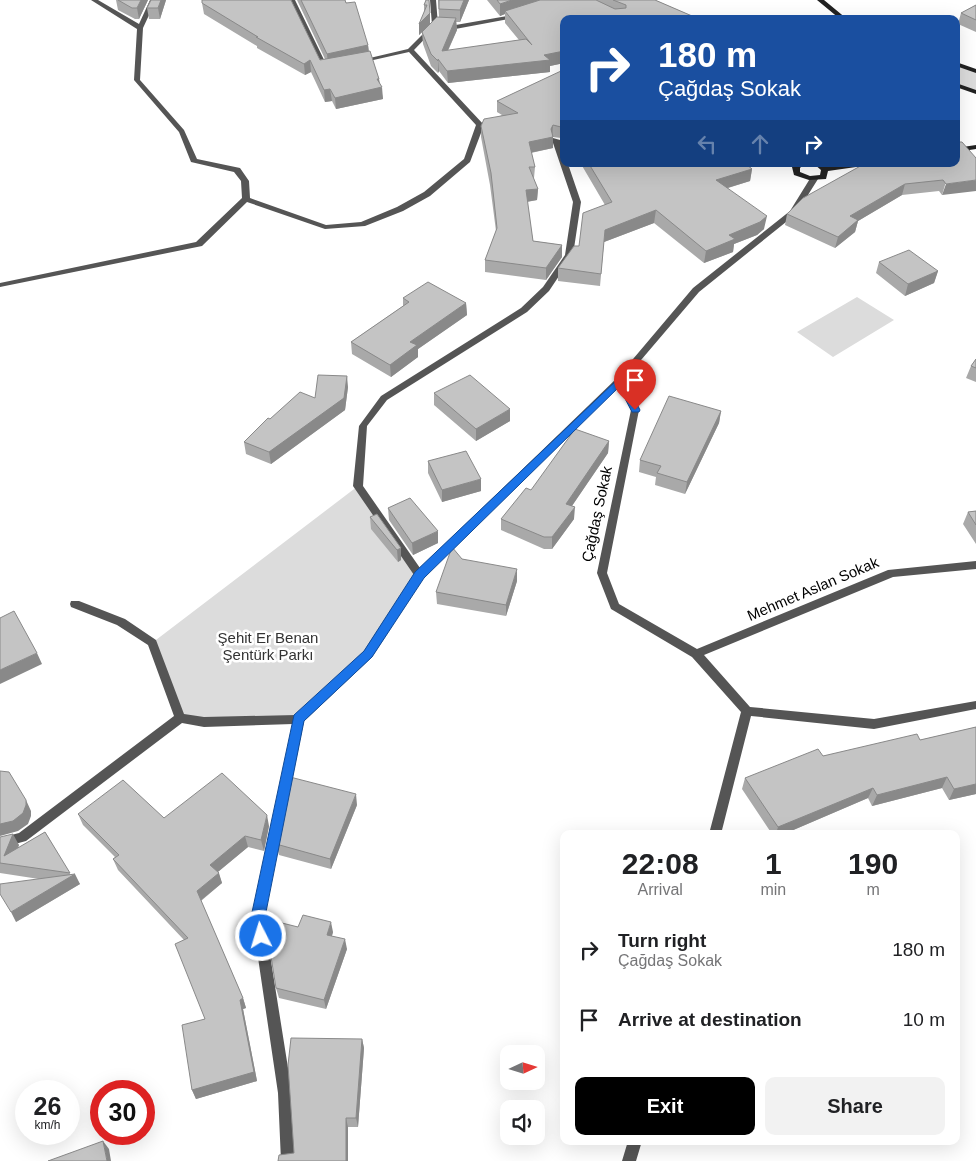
<!DOCTYPE html>
<html lang="en">
<head>
<meta charset="utf-8">
<style>
	body { margin:0; font-family:Helvetica,sans-serif; background:#f2f2f2; color:#202124; height:100vh; display:flex; flex-direction:column; font-size:19px; white-space:nowrap }
	* { box-sizing:border-box; margin:0 }
	p { font-size:16px; color:#757577 }
	.icon { flex:none; width:28px; height:28px; fill:none; stroke:currentColor; stroke-width:2; stroke-linecap:round; stroke-linejoin:round }
	.map { position:relative; flex:1; overflow:hidden }
	.side { position:absolute; left:560px; top:830px; width:400px; height:315px; display:flex; flex-direction:column; background:#fff; border-radius:10px; box-shadow:0 5px 20px #0002 }
	.side>* { flex:none }
	.guide { position:absolute; left:560px; top:15px; width:400px; height:152px; border-radius:10px; box-shadow:0 5px 20px #0002; background:#1a4fa0; color:#fff; overflow:hidden }
	.needle { width:32px; rotate:86deg }
	.buttons { position:absolute; left:500px; top:1045px; display:grid; gap:10px }
	.buttons a { display:grid; place-items:center; width:45px; height:45px; border-radius:10px; background:#fff; box-shadow:0 5px 20px #0002; font-size:25px }
	.speed { position:absolute; left:15px; top:1080px; display:flex; gap:10px; font-size:25px; font-weight:700; text-align:center }
	.speed>* { display:grid; place-content:center; width:65px; height:65px; border-radius:50%; background:#fff; box-shadow:0 5px 20px #0002; line-height:1 }
	.speed small { font-size:12px; font-weight:400 }
	.speed .limit { border:8px solid #d22; background:#fff; color:#111 }
	.pin { position:absolute; display:grid; place-items:center; width:42px; height:42px; color:#fff; margin:-51px -21px; border-radius:50% 50% 50% 0; rotate:-45deg; box-shadow:0 0 5px #0007 }
	.pin .icon { rotate:45deg }
	.me { position:absolute; width:55px; margin:-28px; rotate:355deg; stroke-linejoin:round; filter:drop-shadow(0 0 4px #0008) }
	.turn { display:flex; align-items:center; gap:18px; height:105px; padding:0 15px; font-size:22px }
	.turn .icon { width:65px; height:65px; stroke-width:2.5 }
	.turn b { display:block; font-size:35px; line-height:42px }
	.lanes { display:flex; align-items:center; height:48px; padding:0 15px; background:#0003; justify-content:center; gap:25px; direction:ltr }
	.lanes .off { opacity:.35 }
	.eta { display:flex; justify-content:space-evenly; align-items:center; height:85px; text-align:center }
	.eta b { font-size:30px; font-weight:700; line-height:35px }
	.primary-button { display:flex; gap:10px; margin-top:auto; padding:10px 15px }
	.primary-button a { flex:1; height:58px; border-radius:10px; background:#000; color:#fff; font-size:20px; font-weight:700; line-height:58px; text-align:center }
	.primary-button a+a { background:#f2f2f2; color:#202124 }
	ul { padding:0; list-style:none }
	li { display:flex; align-items:center; gap:15px; height:70px; padding:0 15px }
	li div { flex:1 }
	li b { display:block; font-size:19px }
	li em { font-style:normal }
	.map>svg:first-child { display:block }
	.green { fill:#dcdcdc }
	.lines { fill:none; stroke-linecap:round; stroke-linejoin:round }
	.street { fill:#555; fill-rule:evenodd }
	.secondary { fill:#222; fill-rule:evenodd }
	.wall { fill:#a9a9a9 }
	.shaded-wall { fill:#898989 }
	.building { fill:#c4c4c4; stroke:#898989 }
	.route { fill:#1a73e8; stroke:#114b97 }
	.labels { text-anchor:middle; stroke-width:5; stroke-linejoin:round; paint-order:stroke }
	.street-label { font-size:15px; fill:#000; stroke:#fff }
	.park-label { font-size:15px; fill:#333; stroke:#fff }
</style>
</head>
<body>
<div class="map">
<svg width="976" height="1161" viewBox="0 0 976 1161">
	<rect width="100%" height="100%" fill="#fff"/>
	<path class="green" d="M 956,64 L 976,71 L 976,92 L 956,85 Z
		M 857,297 L 894,320 L 833,357 L 797,332 Z
		M 358,486 L 419,575 L 368,654 L 299,719 L 180,718 L 152,643 Z"/>
	<g class="lines">
		<path class="street" d="M 91,0 L 98,0 L 139,24 L 150,0 L 156,0 L 143,28 L 140,80 L 184,130 L 197,159 L 240,168 L 249,181 L 250,198 L 326,225 L 361,222 L 397,207 L 424,192 L 464,159 L 476,125 L 409,52 L 360,63 L 357,61 L 408,49 L 432,25 L 430,0 L 436,0 L 438,25 L 414,50 L 484,125 L 470,162 L 430,196 L 403,211 L 365,226 L 325,229 L 247,202 L 202,246 L 0,287 L 0,283 L 196,242 L 242,198 L 241,181 L 234,172 L 191,162 L 179,132 L 134,80 L 137,29 Z
			M 289,0 L 295,0 L 327,66 L 331,67 L 331,69 L 325,71 L 322,69 Z
			M 518,14 L 521,16 L 520,17 L 450,30 L 441,27 L 444,25 L 450,26 Z
			M 553,138 L 560,140 L 564,151 L 564,164 L 568,164 L 581,202 L 573,255 L 549,291 L 527,312 L 387,400 L 367,426 L 363,486 L 420,568 L 617,378 L 693,288 L 790,211 L 811,177 L 817,177 L 818,179 L 796,214 L 699,292 L 624,380 L 639,410 L 607,573 L 619,604 L 697,649 L 888,570 L 976,561 L 976,569 L 893,577 L 704,655 L 750,707 L 874,719 L 976,701 L 976,709 L 874,729 L 751,716 L 721,834 L 709,834 L 741,712 L 692,657 L 611,609 L 597,573 L 631,410 L 619,386 L 423,578 L 372,657 L 304,721 L 264,917 L 292,1093 L 295,1161 L 281,1161 L 278,1093 L 252,917 L 293,724 L 204,727 L 182,723 L 26,841 L 0,848 L 0,838 L 19,833 L 174,716 L 148,645 L 117,625 L 71,607 L 70,604 L 71,601 L 79,601 L 125,619 L 156,640 L 184,714 L 204,717 L 296,715 L 364,651 L 414,575 L 353,486 L 359,426 L 381,396 L 521,308 L 543,287 L 565,255 L 573,202 L 552,140 Z
			M 628,1141 L 642,1141 L 636,1161 L 622,1161 Z"/>
		<path class="secondary" d="M 817,0 L 824,0 L 847,19 L 840,19 Z
			M 956,62 L 976,69 L 976,73 L 956,66 Z
			M 956,83 L 976,90 L 976,94 L 956,87 Z
			M 976,145 L 976,149 L 956,152 L 956,148 Z
			M 796,164 L 804,164 L 800,168 L 800,172 L 810,176 L 820,175 L 821,170 L 814,164 C 819,164 824,166 829,166 C 842,166 854,163 867,164 L 863,166 L 828,171 L 826,179 L 809,180 L 794,175 L 792,167 Z"/>
	</g>
	<path class="wall" d="M 116,0 L 148,0 L 139,19 L 135,19 L 118,10 Z
		M 151,0 L 166,0 L 160,19 L 149,19 L 147,8 Z
		M 297,0 L 345,0 L 368,45 L 369,51 L 379,79 L 383,99 L 336,109 L 332,101 L 325,102 L 311,72 L 305,75 L 257,48 L 257,46 L 204,14 L 202,3 L 320,60 L 325,59 Z
		M 426,0 L 430,13 L 430,24 L 439,17 L 438,0 L 469,0 L 460,22 L 456,22 L 457,30 L 448,51 L 519,40 L 505,23 L 505,14 L 500,16 L 487,0 L 655,0 L 699,19 L 564,19 L 564,63 L 550,66 L 550,72 L 448,83 L 439,71 L 438,73 L 431,66 L 423,44 L 422,32 L 419,35 L 419,24 L 424,13 L 424,5 Z
		M 976,5 L 976,32 L 958,24 L 961,13 Z
		M 564,73 L 564,145 L 561,138 L 553,137 L 553,148 L 531,153 L 535,167 L 534,178 L 533,178 L 538,189 L 537,200 L 527,202 L 533,241 L 562,245 L 562,257 L 546,280 L 485,272 L 485,260 L 496,231 L 490,185 L 481,137 L 481,126 L 502,115 L 497,112 L 497,101 Z
		M 958,142 L 942,195 L 939,191 L 902,195 L 858,221 L 855,232 L 835,248 L 785,225 L 787,214 Z
		M 581,164 L 746,164 L 752,169 L 750,181 L 728,188 L 764,229 L 757,235 L 734,244 L 733,252 L 704,263 L 654,223 L 604,242 L 600,286 L 558,281 L 558,268 L 579,246 L 605,205 Z
		M 879,262 L 938,271 L 934,283 L 905,296 L 876,273 Z
		M 403,298 L 466,303 L 467,315 L 418,349 L 418,357 L 391,377 L 352,354 L 351,342 L 403,306 Z
		M 976,359 L 976,382 L 966,378 L 971,366 Z
		M 348,387 L 345,410 L 271,464 L 246,454 L 244,442 L 270,419 L 315,398 Z
		M 434,393 L 510,421 L 476,441 L 434,405 Z
		M 721,411 L 719,423 L 685,494 L 655,485 L 656,477 L 639,472 L 640,460 Z
		M 609,441 L 608,453 L 572,506 L 574,519 L 552,549 L 544,549 L 501,530 L 501,519 L 531,490 Z
		M 428,461 L 481,491 L 442,502 L 428,473 Z
		M 388,508 L 438,543 L 413,555 L 389,520 Z
		M 976,511 L 976,544 L 963,524 L 968,512 Z
		M 370,517 L 401,548 L 401,560 L 398,562 L 371,529 Z
		M 462,559 L 517,581 L 506,616 L 437,604 L 436,592 Z
		M 976,727 L 976,794 L 949,800 L 942,788 L 872,806 L 868,798 L 784,834 L 772,834 L 742,789 L 745,778 L 823,756 L 920,740 Z
		M 357,805 L 331,869 L 279,855 L 276,844 Z
		M 78,814 L 164,818 L 269,826 L 264,851 L 248,847 L 218,872 L 222,883 L 201,901 L 243,998 L 246,1008 L 243,1009 L 257,1081 L 196,1099 L 192,1090 L 205,1019 L 184,940 L 118,870 L 113,859 L 115,857 L 83,825 Z
		M 45,832 L 70,874 L 80,884 L 16,922 L 39,879 L 0,873 L 0,837 L 19,845 L 18,848 Z
		M 298,927 L 333,932 L 332,936 L 347,949 L 326,1009 L 279,998 L 276,988 Z
		M 362,1039 L 364,1048 L 358,1127 L 348,1127 L 348,1161 L 278,1161 L 294,1153 Z"/>
	<path class="shaded-wall" d="M 141,0 L 148,0 L 139,19 L 137,8 Z
		M 161,0 L 166,0 L 160,19 L 158,8 Z
		M 464,0 L 469,0 L 460,22 L 460,10 Z
		M 512,0 L 547,0 L 505,11 L 505,14 L 500,16 L 500,4 Z
		M 430,13 L 430,24 L 419,35 L 419,24 Z
		M 456,18 L 457,30 L 442,63 L 442,51 Z
		M 368,45 L 369,56 L 328,65 L 327,54 Z
		M 564,51 L 564,63 L 550,66 L 550,72 L 448,83 L 447,71 Z
		M 438,59 L 439,71 L 438,73 Z
		M 310,60 L 311,72 L 305,75 L 304,64 Z
		M 377,79 L 379,79 L 380,88 L 382,87 L 383,99 L 336,109 L 335,98 Z
		M 330,89 L 332,101 L 325,102 L 324,90 Z
		M 553,125 L 552,137 L 553,137 L 553,148 L 529,153 L 529,142 L 551,129 Z
		M 752,169 L 750,181 L 714,192 L 716,180 Z
		M 976,180 L 976,191 L 942,195 L 946,184 Z
		M 905,184 L 902,195 L 858,221 L 855,232 L 835,248 L 838,237 L 850,216 Z
		M 538,189 L 537,200 L 525,202 L 526,190 Z
		M 656,210 L 654,223 L 604,242 L 600,286 L 605,230 Z
		M 767,216 L 764,229 L 757,235 L 734,244 L 733,252 L 704,263 L 706,251 L 729,235 Z
		M 562,245 L 562,257 L 546,280 L 546,268 Z
		M 938,271 L 934,283 L 905,296 L 908,284 Z
		M 466,303 L 467,315 L 418,349 L 418,357 L 391,377 L 390,365 L 410,342 Z
		M 347,376 L 348,387 L 345,410 L 271,464 L 269,452 Z
		M 510,409 L 510,421 L 476,441 L 476,429 Z
		M 721,411 L 719,423 L 685,494 L 687,482 Z
		M 609,441 L 608,453 L 565,516 L 566,504 Z
		M 481,479 L 481,491 L 442,502 L 442,490 Z
		M 575,507 L 574,519 L 552,549 L 552,537 Z
		M 438,531 L 438,543 L 413,555 L 412,543 Z
		M 401,548 L 401,560 L 398,562 L 397,550 Z
		M 517,569 L 517,581 L 506,616 L 506,605 Z
		M 37,653 L 42,664 L 0,684 L 0,670 Z
		M 947,777 L 942,788 L 872,806 L 877,795 Z
		M 976,784 L 976,794 L 949,800 L 954,789 Z
		M 873,788 L 868,798 L 784,834 L 776,834 L 778,827 Z
		M 356,794 L 357,805 L 331,869 L 330,859 Z
		M 26,800 L 31,811 L 31,816 L 28,824 L 18,831 L 0,836 L 0,824 Z
		M 267,815 L 269,826 L 264,851 L 261,840 Z
		M 13,834 L 19,845 L 10,865 L 4,856 Z
		M 245,836 L 248,847 L 214,875 L 210,865 Z
		M 219,873 L 222,883 L 200,901 L 197,891 Z
		M 75,874 L 80,884 L 16,922 L 11,912 Z
		M 331,922 L 333,932 L 329,945 L 327,935 Z
		M 345,939 L 347,949 L 326,1009 L 324,1000 Z
		M 243,998 L 246,1008 L 243,1009 L 257,1081 L 196,1099 L 192,1090 L 240,1000 Z
		M 362,1039 L 364,1048 L 358,1127 L 356,1118 Z
		M 346,1118 L 348,1127 L 348,1161 L 346,1161 Z
		M 103,1141 L 109,1149 L 111,1161 L 107,1161 Z"/>
	<path class="building" d="M 118,0 L 141,0 L 137,8 L 132,8 Z
		M 151,0 L 161,0 L 158,8 L 147,8 Z
		M 202,0 L 291,0 L 320,60 L 370,51 L 379,79 L 377,79 L 382,87 L 335,98 L 330,89 L 324,90 L 310,60 L 304,64 L 256,37 L 258,37 L 202,3 Z
		M 301,0 L 345,0 L 346,3 L 355,2 L 368,45 L 327,54 Z
		M 426,0 L 429,0 L 430,13 L 419,24 L 427,5 L 424,5 Z
		M 439,0 L 464,0 L 460,10 L 439,9 Z
		M 497,0 L 512,0 L 500,4 Z
		M 540,0 L 596,0 L 615,9 L 626,8 L 626,5 L 613,0 L 655,0 L 699,19 L 564,19 L 564,51 L 544,55 L 550,60 L 447,71 L 438,59 L 438,61 L 431,54 L 422,32 L 437,17 L 456,18 L 442,51 L 526,39 L 532,45 L 505,11 Z
		M 976,5 L 976,20 L 961,13 Z
		M 561,71 L 564,73 L 564,132 L 561,127 L 553,125 L 551,129 L 553,137 L 529,142 L 535,167 L 529,167 L 538,189 L 526,190 L 533,241 L 562,245 L 546,268 L 485,260 L 497,228 L 491,173 L 481,126 L 484,119 L 518,113 L 497,101 Z
		M 956,134 L 958,136 L 958,142 L 962,142 L 976,158 L 976,180 L 946,184 L 943,180 L 905,184 L 850,216 L 858,220 L 838,237 L 787,214 L 803,198 L 864,164 L 956,164 Z
		M 589,164 L 746,164 L 752,169 L 716,180 L 767,216 L 760,222 L 729,235 L 735,239 L 706,251 L 656,210 L 605,230 L 601,274 L 558,268 L 574,246 L 579,246 L 583,213 L 612,202 Z
		M 909,250 L 938,271 L 908,284 L 879,262 Z
		M 428,282 L 466,303 L 410,342 L 417,345 L 390,365 L 351,342 L 409,302 L 403,298 Z
		M 976,359 L 976,368 L 971,366 Z
		M 318,375 L 347,376 L 344,398 L 269,452 L 244,442 L 268,418 L 270,419 L 300,392 L 315,398 Z
		M 470,375 L 510,409 L 476,429 L 434,393 Z
		M 669,396 L 721,411 L 687,482 L 657,473 L 661,466 L 640,460 Z
		M 575,429 L 609,441 L 566,504 L 575,507 L 552,537 L 544,537 L 501,519 L 526,488 L 531,490 Z
		M 466,451 L 481,479 L 442,490 L 428,461 Z
		M 410,498 L 438,531 L 412,543 L 388,508 Z
		M 976,511 L 976,525 L 968,512 Z
		M 377,514 L 401,548 L 397,550 L 370,517 Z
		M 452,547 L 462,559 L 517,569 L 506,605 L 436,592 Z
		M 14,611 L 37,653 L 0,670 L 0,618 Z
		M 976,727 L 976,784 L 954,789 L 947,777 L 877,795 L 873,788 L 778,827 L 745,778 L 818,749 L 823,756 L 917,734 L 920,740 Z
		M 0,771 L 9,772 L 26,800 L 26,805 L 23,813 L 13,821 L 0,824 Z
		M 222,773 L 267,815 L 261,840 L 245,836 L 210,865 L 219,873 L 197,891 L 243,998 L 240,1000 L 254,1072 L 192,1090 L 182,1025 L 205,1019 L 175,944 L 188,938 L 113,859 L 119,855 L 78,814 L 123,780 L 164,818 Z
		M 290,777 L 356,794 L 330,859 L 276,844 Z
		M 45,832 L 70,873 L 0,863 L 0,837 L 13,834 L 4,856 Z
		M 75,874 L 11,912 L 0,894 L 0,884 Z
		M 303,915 L 331,922 L 327,935 L 345,939 L 324,1000 L 276,988 L 269,944 L 278,922 L 298,927 Z
		M 291,1038 L 362,1039 L 356,1118 L 346,1118 L 346,1161 L 278,1161 L 279,1155 L 294,1153 L 288,1065 Z
		M 103,1141 L 107,1161 L 48,1161 Z"/>
	<path class="route" d="M 620,377 L 625,380 L 640,410 L 639,412 L 632,412 L 619,387 L 424,578 L 372,657 L 304,721 L 265,917 L 268,936 L 266,941 L 261,943 L 256,941 L 251,917 L 294,715 L 364,651 L 415,572 Z"/>
	<g class="labels">
		<g class="street-label">
			<text transform="translate(597 514) rotate(-78)" y="5">Çağdaş Sokak</text>
			<text transform="translate(813 589) rotate(-23)" y="5">Mehmet Aslan Sokak</text>
		</g>
		<g class="park-label">
			<text x="268" y="643">Şehit Er Benan<tspan x="268" dy="17">Şentürk Parkı</tspan></text>
		</g>
	</g>
</svg>
<div class="buttons">
<a><svg class="needle" viewBox="-14 -14 28 28"><path d="M0-13l5 13h-10z" fill="#e53935"/><path d="M0 13l5-13h-10z" fill="#757577"/></svg></a>
<a><svg class="icon" aria-label="sound" viewBox="0 0 24 24"><path d="M4 9h4l5-4v14l-5-4H4zM17 9q2 3 0 6"/></svg></a>
</div>
<div class="speed"><div>26<small>km/h</small></div><div class="limit">30</div></div>
<div class="pin" style="left:635px;top:410px;background:#d93025"><svg class="icon" aria-label="arrive" viewBox="0 0 24 24"><path d="M6 21V4h12l-3 4 3 4H6"/></svg></div>
<svg class="me" style="left:261px;top:936px" viewBox="-20 -20 40 40"><circle r="17" fill="#1a73e8" stroke="#fff" stroke-width="3"/><path d="M0-11L8 9 0 5-8 9z" fill="#fff"/></svg>
<div class="guide">
<div class="turn"><svg class="icon" aria-label="right" viewBox="0 0 24 24"><path d="M7 20v-9h11M14 6l5 5-5 5"/></svg><div><b>180 m</b>Çağdaş Sokak</div></div>
<div class="lanes"><svg class="icon off" aria-label="left" viewBox="0 0 24 24"><path d="M17 20v-9H6M10 6l-5 5 5 5"/></svg><svg class="icon off" aria-label="ahead" viewBox="0 0 24 24"><path d="M12 20V5M6 11l6-6 6 6"/></svg><svg class="icon" aria-label="right" viewBox="0 0 24 24"><path d="M7 20v-9h11M14 6l5 5-5 5"/></svg></div>
</div>
<section class="side">
<div class="eta">
<div><b>22:08</b><p>Arrival</p></div>
<div><b>1</b><p>min</p></div>
<div><b>190</b><p>m</p></div>
</div>
<ul>
<li><svg class="icon" aria-label="right" viewBox="0 0 24 24"><path d="M7 20v-9h11M14 6l5 5-5 5"/></svg><div><b>Turn right</b><p>Çağdaş Sokak</p></div><em>180 m</em></li>
<li><svg class="icon" aria-label="arrive" viewBox="0 0 24 24"><path d="M6 21V4h12l-3 4 3 4H6"/></svg><div><b>Arrive at destination</b></div><em>10 m</em></li>
</ul>
<div class="primary-button"><a>Exit</a><a>Share</a></div>
</section>
</div>
</body>
</html>
